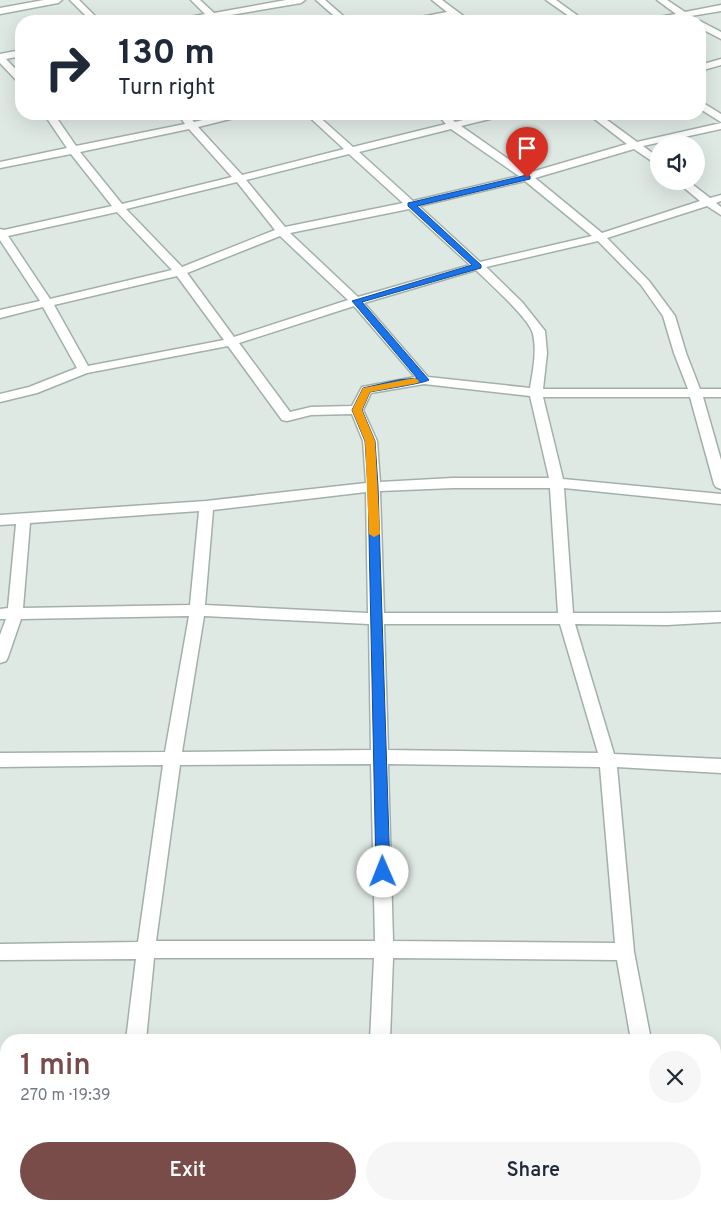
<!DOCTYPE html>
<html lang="en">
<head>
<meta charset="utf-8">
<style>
	body { margin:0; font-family:Overpass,sans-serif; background:#f6f6f7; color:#1f2937; height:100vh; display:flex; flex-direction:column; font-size:19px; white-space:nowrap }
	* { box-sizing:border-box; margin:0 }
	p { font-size:16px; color:#747a83 }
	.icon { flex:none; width:28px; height:28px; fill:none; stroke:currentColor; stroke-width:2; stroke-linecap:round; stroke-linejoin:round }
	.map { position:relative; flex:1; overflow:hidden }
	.side { position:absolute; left:0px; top:1034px; width:721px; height:176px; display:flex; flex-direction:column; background:#fff; border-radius:20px 20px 0 0; box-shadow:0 5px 20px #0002 }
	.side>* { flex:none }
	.guide { position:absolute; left:15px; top:15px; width:691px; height:105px; border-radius:20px; box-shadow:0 5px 20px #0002; background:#fff; color:#1f2937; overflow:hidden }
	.fabs { position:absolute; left:650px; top:135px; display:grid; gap:10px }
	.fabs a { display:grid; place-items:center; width:55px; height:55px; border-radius:50%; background:#fff; box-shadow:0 5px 20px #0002; font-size:25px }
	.pin { position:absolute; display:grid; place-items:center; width:42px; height:42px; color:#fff; margin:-51px -21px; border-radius:50% 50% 50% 0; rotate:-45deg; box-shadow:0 0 5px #0007 }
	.pin .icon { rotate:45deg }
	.me { position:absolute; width:55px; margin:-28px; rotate:359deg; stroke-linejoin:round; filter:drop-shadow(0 0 4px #0008) }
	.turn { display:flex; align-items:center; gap:18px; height:105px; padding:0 20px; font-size:22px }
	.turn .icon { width:65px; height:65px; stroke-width:2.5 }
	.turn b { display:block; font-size:35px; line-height:42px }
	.round { display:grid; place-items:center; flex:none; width:52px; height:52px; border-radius:26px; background:#f6f6f7 }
	.head { display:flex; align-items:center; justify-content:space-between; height:85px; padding:0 20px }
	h1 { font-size:30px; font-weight:600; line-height:38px; color:#794c4a }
	.button { display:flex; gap:10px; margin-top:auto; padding:10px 20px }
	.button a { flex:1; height:58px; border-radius:30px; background:#794c4a; color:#fff; font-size:20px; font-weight:600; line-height:58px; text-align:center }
	.button a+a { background:#f6f6f7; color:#1f2937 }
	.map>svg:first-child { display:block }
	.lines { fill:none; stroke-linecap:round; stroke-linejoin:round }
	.street-casing { stroke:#a3b0aa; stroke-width:3 }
	.street { fill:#fff; fill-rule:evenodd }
	.route { fill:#1a73e8; stroke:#114b97 }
	.slow { fill:#f59e0b }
</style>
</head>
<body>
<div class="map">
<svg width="721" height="1209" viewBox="0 0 721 1209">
	<rect width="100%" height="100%" fill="#dfe9e4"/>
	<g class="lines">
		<defs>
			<path id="street" d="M 44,0 L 62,0 L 58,3 L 0,14 L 0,8 Z
				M 70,0 L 79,0 L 100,21 L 91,21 Z
				M 191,0 L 200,0 L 214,13 L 286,0 L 305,0 L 301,3 L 219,17 L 222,21 L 213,21 L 210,19 L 178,21 L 179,19 L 205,14 Z
				M 316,0 L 325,0 L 349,21 L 340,21 Z
				M 432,0 L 442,0 L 470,21 L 461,21 L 453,16 L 425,21 L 409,21 L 410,19 L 447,12 Z
				M 546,0 L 556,0 L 585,21 L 576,21 Z
				M 657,0 L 667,0 L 685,12 L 721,5 L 721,11 L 691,16 L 690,19 L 682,18 L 663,21 L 646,21 L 647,19 L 676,14 Z
				M 700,21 L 721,32 L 721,39 L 700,28 Z
				M 21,50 L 21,56 L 6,59 L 21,75 L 21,83 L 18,82 L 0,63 L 0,54 Z
				M 721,59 L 721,65 L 700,71 L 700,65 Z
				M 700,101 L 721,114 L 721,122 L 700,109 Z
				M 44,114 L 54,114 L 76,146 L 185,124 L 178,114 L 188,114 L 194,122 L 228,114 L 244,114 L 242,116 L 198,127 L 242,175 L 344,149 L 306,114 L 316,114 L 353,147 L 446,124 L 437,114 L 447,114 L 455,122 L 488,114 L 504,114 L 502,116 L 461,126 L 528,173 L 627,144 L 588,114 L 599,114 L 637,142 L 721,123 L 721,129 L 643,146 L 659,158 L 659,166 L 634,149 L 535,178 L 602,233 L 700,201 L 676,181 L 688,181 L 710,198 L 721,195 L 721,201 L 716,203 L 721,207 L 721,215 L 707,206 L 607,238 L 649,281 L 675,316 L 686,353 L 700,389 L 721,389 L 721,397 L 703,397 L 721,460 L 721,489 L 716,487 L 714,484 L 690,397 L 543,397 L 563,479 L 721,494 L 721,504 L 564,488 L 573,613 L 667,613 L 721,612 L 721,622 L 667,625 L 575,624 L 614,754 L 721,759 L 721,773 L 617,767 L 634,952 L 651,1040 L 631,1040 L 617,960 L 393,958 L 390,1040 L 370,1040 L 374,958 L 154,958 L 146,1040 L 126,1040 L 136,959 L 0,960 L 0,944 L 138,942 L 163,765 L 0,767 L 0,753 L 165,752 L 189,616 L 21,619 L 8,657 L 6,661 L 0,663 L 0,635 L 6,619 L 0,619 L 0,609 L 8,608 L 16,524 L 0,525 L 0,515 L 206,501 L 366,483 L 363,441 L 352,414 L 311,415 L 287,421 L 282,420 L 228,346 L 87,373 L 37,393 L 0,402 L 0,394 L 29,387 L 77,368 L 43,307 L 0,318 L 0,310 L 40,301 L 0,240 L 0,229 L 4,230 L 112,206 L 71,154 L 0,168 L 0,162 L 67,148 ZM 189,129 L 232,177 L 122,204 L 80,152 ZM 451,129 L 519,176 L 413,201 L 359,152 ZM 349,154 L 403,203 L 285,227 L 246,180 ZM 525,181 L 592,236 L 480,262 L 419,206 ZM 237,182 L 275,230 L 182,267 L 126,209 ZM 409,209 L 470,265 L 358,297 L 290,233 ZM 117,212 L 172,270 L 50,299 L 8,236 ZM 280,236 L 348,300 L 234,337 L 187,273 ZM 598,241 L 641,285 L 663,316 L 674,353 L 688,389 L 543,389 L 547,353 L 545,331 L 522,302 L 486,267 ZM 476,270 C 488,282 530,319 533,334 C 537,352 533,370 530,388 L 428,377 L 364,303 ZM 177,276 L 224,340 L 88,366 L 54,305 ZM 354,306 L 415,377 L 362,387 L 352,406 L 311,407 L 290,412 L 239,343 ZM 424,384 L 530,396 L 549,478 L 453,478 L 380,482 L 377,441 L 363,410 L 371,393 ZM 453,488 L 550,488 L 558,613 L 384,613 L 380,491 ZM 366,492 L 368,613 L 205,605 L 213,510 ZM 199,511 L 190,605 L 23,608 L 30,523 ZM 204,616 L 369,624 L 371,750 L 182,752 ZM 384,624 L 560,624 L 598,753 L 388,750 ZM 371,764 L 375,941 L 156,941 L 180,765 ZM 388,764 L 600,767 L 615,943 L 393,941 Z
				M 108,1204 L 130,1204 L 130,1209 L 108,1209 Z
				M 362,1204 L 384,1204 L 384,1209 L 362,1209 Z
				M 660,1204 L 682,1204 L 683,1209 L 661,1209 Z"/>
		</defs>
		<use href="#street" class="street-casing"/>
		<use href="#street" class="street"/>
	</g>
	<path class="route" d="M 527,175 L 530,176 L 530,179 L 417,206 L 481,265 L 481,268 L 362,302 L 429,380 C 425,383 380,390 370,392 L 362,410 L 375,441 L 378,487 L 390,872 L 388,877 L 383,878 L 378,877 L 376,872 L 368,487 L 365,441 L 352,410 L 363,388 L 398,380 L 417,378 L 352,301 L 472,265 L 408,206 L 408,203 Z"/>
	<path class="slow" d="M 415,378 L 419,381 L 418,383 L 370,392 L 362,410 L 375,441 L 380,534 L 374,537 L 369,534 L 365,441 L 352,410 L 363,388 Z"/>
</svg>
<div class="fabs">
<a><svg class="icon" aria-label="sound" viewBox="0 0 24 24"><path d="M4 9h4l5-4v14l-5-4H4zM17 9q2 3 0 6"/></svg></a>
</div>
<div class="pin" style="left:527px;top:178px;background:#d93025"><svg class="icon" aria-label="arrive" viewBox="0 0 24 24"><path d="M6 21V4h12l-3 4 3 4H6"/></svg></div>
<svg class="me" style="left:383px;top:872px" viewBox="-20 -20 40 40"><circle r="19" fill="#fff"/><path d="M0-13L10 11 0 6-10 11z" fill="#1a73e8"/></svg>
<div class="guide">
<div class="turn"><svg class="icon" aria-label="right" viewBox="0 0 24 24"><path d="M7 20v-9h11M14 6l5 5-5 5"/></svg><div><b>130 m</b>Turn right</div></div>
</div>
<section class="side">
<div class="head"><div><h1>1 min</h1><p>270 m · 19:39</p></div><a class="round"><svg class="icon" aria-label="close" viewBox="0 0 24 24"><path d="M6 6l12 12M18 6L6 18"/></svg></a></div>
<div class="button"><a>Exit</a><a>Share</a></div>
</section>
</div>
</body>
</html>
